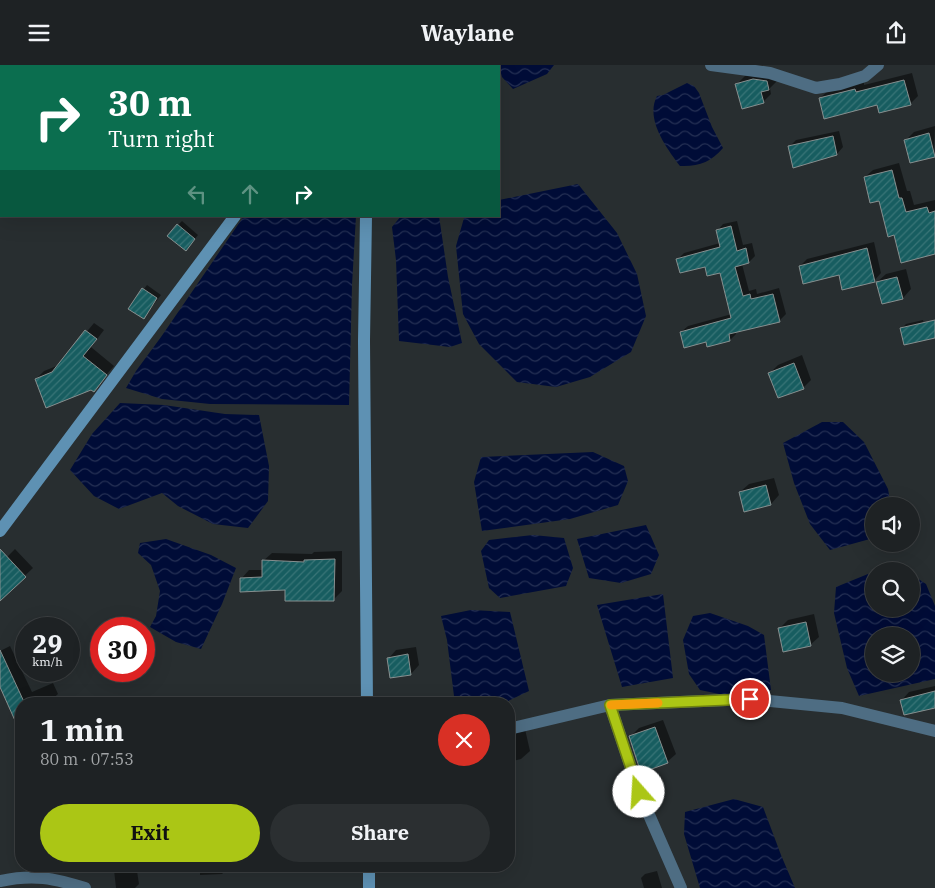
<!DOCTYPE html>
<html lang="en">
<head>
<meta charset="utf-8">
<style>
	body { margin:0; font-family:"IBM Plex Serif",serif; background:#2b2f31; color:#f1f3f6; height:100vh; display:flex; flex-direction:column; font-size:19px; white-space:nowrap }
	* { box-sizing:border-box; margin:0 }
	p { font-size:16px; color:#a1a4a6 }
	.icon { flex:none; width:28px; height:28px; fill:none; stroke:currentColor; stroke-width:2; stroke-linecap:round; stroke-linejoin:round }
	.map { position:relative; flex:1; overflow:hidden }
	.details { position:absolute; left:15px; top:632px; width:500px; height:175px; display:flex; flex-direction:column; background:#1e2224; border-radius:20px; box-shadow:0 5px 20px #0002,0 0 0 1px #3c3f41 }
	.details>* { flex:none }
	.hud { position:absolute; left:0px; top:0px; width:500px; height:152px; box-shadow:0 5px 20px #0002,0 0 0 1px #3c3f41; background:#0b6e4f; color:#fff; overflow:hidden }
	.fabs { position:absolute; left:865px; top:432px; display:grid; gap:10px }
	.fabs a { display:grid; place-items:center; width:55px; height:55px; border-radius:50%; background:#1e2224; box-shadow:0 5px 20px #0002,0 0 0 1px #3c3f41; font-size:25px }
	.speed { position:absolute; left:15px; top:552px; display:flex; gap:10px; font-size:25px; font-weight:700; text-align:center }
	.speed>* { display:grid; place-content:center; width:65px; height:65px; border-radius:50%; background:#1e2224; box-shadow:0 5px 20px #0002,0 0 0 1px #3c3f41; line-height:1 }
	.speed small { font-size:12px; font-weight:400 }
	.speed .limit { border:8px solid #d22; background:#fff; color:#111 }
	.pin { position:absolute; display:grid; place-items:center; width:42px; height:42px; color:#fff; margin:-21px; border:2px solid #fff; border-radius:50%; box-shadow:0 1px 5px #0007 }
	.me { position:absolute; width:55px; margin:-28px; rotate:341deg; stroke-linejoin:round; filter:drop-shadow(0 0 4px #0008) }
	.turn { display:flex; align-items:center; gap:18px; height:105px; padding:0 25px; font-size:22px }
	.turn .icon { width:65px; height:65px; stroke-width:2.5 }
	.turn b { display:block; font-size:35px; line-height:42px }
	.lanes { display:flex; align-items:center; height:48px; padding:0 25px; background:#0003; justify-content:center; gap:25px; direction:ltr }
	.lanes .off { opacity:.35 }
	.round { display:grid; place-items:center; flex:none; width:52px; height:52px; border-radius:26px; background:#2b2f31 }
	.head { display:flex; align-items:center; justify-content:space-between; height:85px; padding:0 25px }
	h1 { font-size:30px; font-weight:700; line-height:38px }
	.cta { display:flex; gap:10px; margin-top:auto; padding:10px 25px }
	.cta a { flex:1; height:58px; border-radius:30px; background:#abc615; color:#111; font-size:20px; font-weight:700; line-height:58px; text-align:center }
	.cta a+a { background:#2b2f31; color:#f1f3f6 }
	header { display:flex; justify-content:space-between; align-items:center; height:65px; padding:0 25px; background:#1e2224; font-size:22px; font-weight:700 }
	.map>svg:first-child { display:block }
	.water { fill:url(#water-waves); fill-rule:evenodd }
	.shadow { fill:#0007 }
	.building { fill:url(#building-hatch); stroke:#878f8f }
	.lines { fill:none; stroke-linecap:round; stroke-linejoin:round }
	.street { stroke:#4e6d83; stroke-width:12 }
	.secondary { stroke:#5e91b3; stroke-width:12 }
	.route-casing { stroke:#6f810e; stroke-width:12 }
	.route { stroke:#abc615; stroke-width:9 }
	.slow { stroke:#f59e0b; stroke-width:9 }
</style>
</head>
<body>
<header><svg class="icon" aria-label="menu" viewBox="0 0 24 24"><path d="M4 6h16M4 12h16M4 18h16"/></svg>Waylane<svg class="icon" aria-label="share" viewBox="0 0 24 24"><path d="M12 15V3M7 8l5-5 5 5M5 13v7h14v-7"/></svg></header>
<div class="map">
<svg width="935" height="823" viewBox="0 0 935 823">
	<defs>
		<pattern id="water-waves" width="16" height="10" patternUnits="userSpaceOnUse" patternTransform="scale(1.25)"><rect width="16" height="10" fill="#000c37"/><path d="M0 5q4-4 8 0t8 0" fill="none" stroke="#253054"/></pattern>
		<pattern id="building-hatch" width="6" height="6" patternUnits="userSpaceOnUse" patternTransform="scale(1.25)"><rect width="6" height="6" fill="#175d60"/><path d="M-1 1l2-2M0 6l6-6M5 7l2-2" fill="none" stroke="#397577"/></pattern>
	</defs>
	<rect width="100%" height="100%" fill="#282e30"/>
	<path class="water" d="M 496,0 L 554,0 L 547,9 L 513,24 L 502,12 L 499,1 Z
		M 687,18 L 694,21 L 699,28 L 712,62 L 723,83 C 711,97 698,102 680,101 C 666,82 645,54 657,31 L 663,30 Z
		M 578,119 L 617,168 L 637,209 L 646,251 L 631,287 L 590,312 L 556,322 L 517,317 L 479,279 L 463,249 L 456,181 L 464,153 L 466,151 L 499,151 L 499,135 Z
		M 244,151 L 356,151 L 352,220 L 349,340 L 210,339 L 162,334 L 126,323 L 136,306 L 161,272 Z
		M 401,151 L 439,151 L 448,212 L 462,278 L 450,282 L 399,276 L 396,195 L 392,162 Z
		M 120,338 L 164,340 L 225,349 L 259,350 L 269,401 L 268,436 L 248,463 L 213,459 L 178,441 L 162,428 L 119,444 L 94,431 L 70,405 L 92,369 Z
		M 822,357 L 843,357 L 864,377 L 888,424 L 891,441 L 874,441 L 874,470 L 870,474 L 830,485 L 810,459 L 794,418 L 783,378 Z
		M 593,387 L 624,401 L 628,416 L 618,440 L 570,454 L 482,466 L 474,417 L 481,392 Z
		M 646,460 L 659,490 L 651,509 L 621,518 L 589,513 L 577,474 Z
		M 533,470 L 564,473 L 573,503 L 566,521 L 500,533 L 489,523 L 481,486 L 489,475 Z
		M 166,474 L 211,490 L 236,503 L 222,539 L 201,584 L 176,577 L 150,562 L 156,551 L 160,526 L 151,500 L 138,488 L 140,478 Z
		M 874,508 L 874,544 L 911,544 L 911,509 L 926,519 L 935,541 L 935,614 L 859,631 L 847,603 L 834,548 L 836,522 L 868,509 ZM 874,571 L 911,571 L 911,609 L 874,609 Z
		M 663,529 L 673,613 L 622,622 L 597,540 Z
		M 471,545 L 510,547 L 529,626 L 502,639 L 455,639 L 447,575 L 441,551 Z
		M 710,548 L 748,561 L 764,570 L 771,625 L 724,630 L 700,625 L 689,609 L 683,575 L 693,551 Z
		M 734,734 L 763,742 L 781,790 L 795,823 L 700,823 L 684,769 L 685,747 Z"/>
	<path class="shadow" d="M 139,0 L 157,0 L 158,1 L 138,1 Z
		M 775,8 L 777,16 L 770,23 L 771,29 L 763,37 L 737,19 L 745,11 Z
		M 912,8 L 918,31 L 910,39 L 878,38 L 820,33 L 829,25 L 864,16 L 864,20 Z
		M 935,61 L 934,91 L 906,75 L 914,67 Z
		M 839,66 L 843,82 L 837,89 L 794,101 L 789,82 L 796,75 Z
		M 899,98 L 907,126 L 910,126 L 914,140 L 935,135 L 935,165 L 895,169 L 880,134 L 865,112 L 873,105 Z
		M 182,156 L 198,170 L 190,180 L 178,160 Z
		M 737,156 L 743,180 L 752,178 L 755,191 L 749,197 L 742,199 L 749,226 L 756,224 L 757,229 L 779,223 L 786,249 L 779,256 L 735,266 L 736,269 L 730,275 L 707,276 L 681,267 L 688,261 L 732,249 L 721,206 L 706,200 L 678,194 L 684,188 L 720,178 L 717,166 L 723,159 Z
		M 874,177 L 881,208 L 874,216 L 800,201 L 807,194 Z
		M 906,204 L 911,224 L 903,233 L 877,217 L 886,209 Z
		M 147,220 L 161,230 L 144,252 L 130,243 Z
		M 923,255 L 927,271 L 902,263 L 906,259 Z
		M 94,258 L 104,265 L 91,282 L 114,301 L 93,325 L 36,314 L 44,306 L 59,300 Z
		M 802,290 L 811,315 L 803,323 L 770,308 L 778,300 Z
		M 774,413 L 779,430 L 771,439 L 740,427 L 749,419 Z
		M 15,484 L 33,503 L 8,527 L 0,519 L 0,499 Z
		M 342,486 L 342,526 L 333,535 L 241,514 L 249,505 L 263,505 L 263,496 L 272,488 L 312,489 L 314,487 Z
		M 814,549 L 819,572 L 810,580 L 780,563 L 788,555 Z
		M 10,581 L 32,627 L 53,618 L 58,629 L 47,639 L 21,639 L 21,650 L 15,652 L 0,619 L 0,586 Z
		M 416,582 L 419,600 L 411,609 L 388,594 L 396,585 Z
		M 935,621 L 935,641 L 901,636 L 909,627 Z
		M 663,655 L 676,689 L 667,697 L 630,672 L 639,663 Z
		M 525,664 L 530,686 L 521,694 L 509,697 L 509,668 Z
		M 89,801 L 133,801 L 133,806 L 137,806 L 139,819 L 135,823 L 116,823 L 114,805 L 90,806 Z
		M 200,801 L 228,801 L 228,803 L 222,809 L 200,810 Z
		M 657,806 L 662,823 L 644,823 L 641,813 L 645,809 Z"/>
	<path class="building" d="M 753,14 L 767,16 L 769,25 L 761,27 L 764,38 L 742,44 L 735,19 Z
		M 904,15 L 911,40 L 879,48 L 877,40 L 824,54 L 819,33 L 855,24 L 856,27 Z
		M 929,68 L 935,92 L 910,98 L 904,75 Z
		M 833,71 L 837,90 L 793,103 L 788,81 Z
		M 892,105 L 899,133 L 902,133 L 906,147 L 927,142 L 929,148 L 935,146 L 935,189 L 901,198 L 894,170 L 888,172 L 879,136 L 870,138 L 864,112 Z
		M 177,159 L 195,174 L 186,186 L 167,171 Z
		M 731,161 L 737,186 L 746,183 L 749,198 L 735,202 L 743,231 L 750,229 L 751,234 L 773,229 L 780,257 L 729,269 L 730,276 L 707,282 L 706,277 L 684,283 L 680,267 L 731,253 L 720,208 L 707,211 L 705,202 L 680,208 L 676,194 L 720,182 L 716,165 Z
		M 867,183 L 875,217 L 842,225 L 839,210 L 803,219 L 799,201 Z
		M 897,212 L 903,234 L 882,239 L 876,217 Z
		M 142,223 L 157,233 L 144,254 L 128,244 Z
		M 935,255 L 935,273 L 904,280 L 900,263 Z
		M 85,265 L 97,274 L 83,291 L 107,310 L 94,327 L 91,325 L 46,343 L 35,314 L 52,307 Z
		M 794,298 L 804,324 L 778,333 L 768,308 Z
		M 766,420 L 771,440 L 744,447 L 739,427 Z
		M 0,484 L 26,512 L 0,536 Z
		M 335,494 L 334,536 L 285,536 L 285,525 L 240,527 L 240,513 L 262,512 L 262,495 L 304,497 L 304,495 Z
		M 806,557 L 811,581 L 783,587 L 778,563 Z
		M 0,585 L 25,639 L 21,639 L 21,669 L 0,622 Z
		M 408,589 L 411,610 L 390,613 L 387,593 Z
		M 935,626 L 935,643 L 904,650 L 900,635 Z
		M 655,662 L 668,698 L 641,708 L 629,671 Z"/>
	<g class="lines">
		<path class="street" d="M 711,0 L 770,8 L 816,23 L 840,19 L 865,11 L 878,0
			M 610,640 L 639,727 L 681,823
			M 509,664 L 610,640 L 750,634 L 842,643 L 935,666
			M 0,816 C 34,809 53,813 85,823"/>
		<path class="secondary" d="M 365,0 L 365,1
			M 366,151 L 364,276 L 367,639
			M 0,466 L 235,151
			M 369,801 L 369,823"/>
	</g>
	<g class="lines">
		<defs>
			<path id="route" d="M 639,727 L 610,640 L 750,634"/>
		</defs>
		<use href="#route" class="route-casing"/>
		<use href="#route" class="route"/>
		<path class="slow" d="M 611,640 L 658,638"/>
	</g>
</svg>
<div class="fabs">
<a><svg class="icon" aria-label="sound" viewBox="0 0 24 24"><path d="M4 9h4l5-4v14l-5-4H4zM17 9q2 3 0 6"/></svg></a>
<a><svg class="icon" aria-label="search" viewBox="0 0 24 24"><circle cx="10" cy="10" r="6"/><path d="M15 15l6 6"/></svg></a>
<a><svg class="icon" aria-label="layers" viewBox="0 0 24 24"><path d="M12 4l9 5-9 5-9-5zM3 14l9 5 9-5"/></svg></a>
</div>
<div class="speed"><div>29<small>km/h</small></div><div class="limit">30</div></div>
<div class="pin" style="left:750px;top:634px;background:#d93025"><svg class="icon" aria-label="arrive" viewBox="0 0 24 24"><path d="M6 21V4h12l-3 4 3 4H6"/></svg></div>
<svg class="me" style="left:639px;top:727px" viewBox="-20 -20 40 40"><circle r="19" fill="#fff"/><path d="M0-13L10 11 0 6-10 11z" fill="#abc615"/></svg>
<div class="hud">
<div class="turn"><svg class="icon" aria-label="right" viewBox="0 0 24 24"><path d="M7 20v-9h11M14 6l5 5-5 5"/></svg><div><b>30 m</b>Turn right</div></div>
<div class="lanes"><svg class="icon off" aria-label="left" viewBox="0 0 24 24"><path d="M17 20v-9H6M10 6l-5 5 5 5"/></svg><svg class="icon off" aria-label="ahead" viewBox="0 0 24 24"><path d="M12 20V5M6 11l6-6 6 6"/></svg><svg class="icon" aria-label="right" viewBox="0 0 24 24"><path d="M7 20v-9h11M14 6l5 5-5 5"/></svg></div>
</div>
<section class="details">
<div class="head"><div><h1>1 min</h1><p>80 m · 07:53</p></div><a class="round" style="background:#d93025;color:#fff"><svg class="icon" aria-label="close" viewBox="0 0 24 24"><path d="M6 6l12 12M18 6L6 18"/></svg></a></div>
<div class="cta"><a>Exit</a><a>Share</a></div>
</section>
</div>
</body>
</html>
